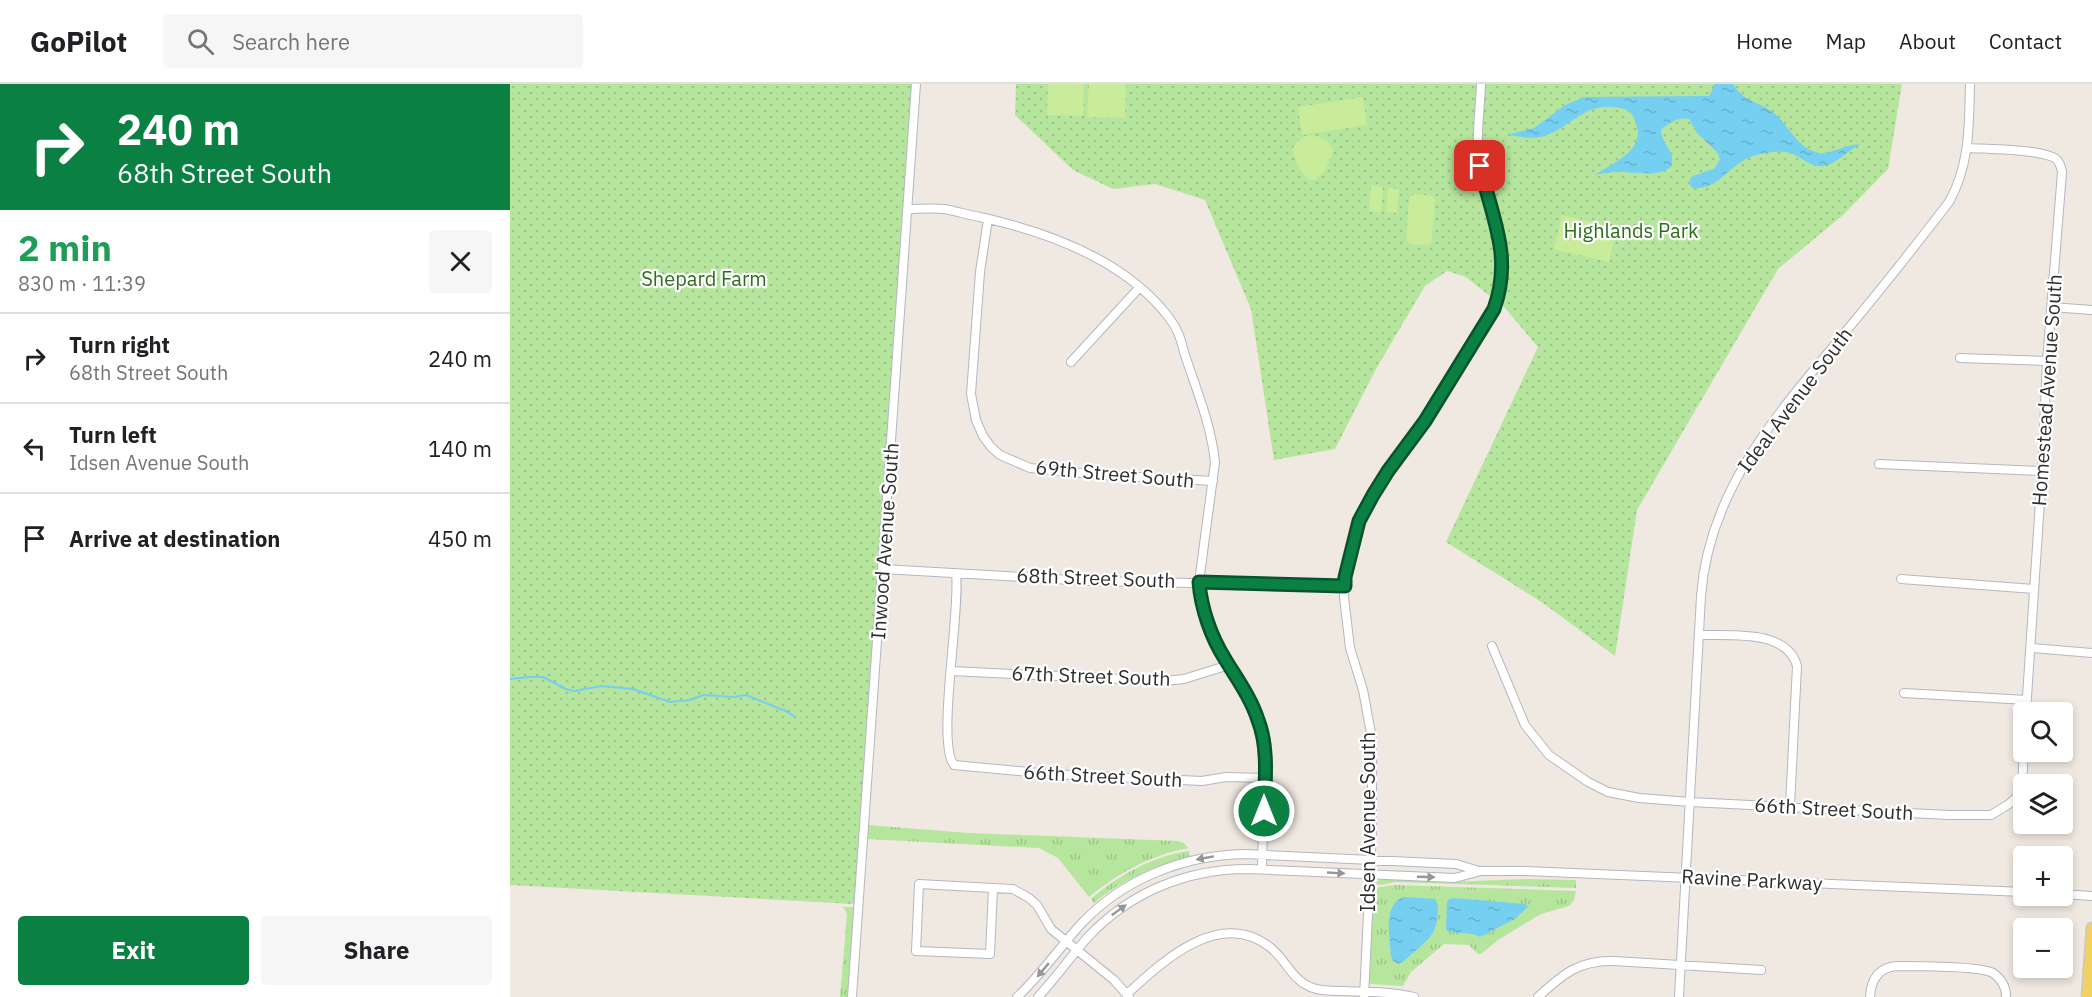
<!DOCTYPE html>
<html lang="en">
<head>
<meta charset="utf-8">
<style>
	body { margin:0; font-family:"IBM Plex Sans",sans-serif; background:#f6f6f6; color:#202124; height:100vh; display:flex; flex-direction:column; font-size:22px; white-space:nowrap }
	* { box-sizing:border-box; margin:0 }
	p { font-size:20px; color:#757577 }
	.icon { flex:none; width:33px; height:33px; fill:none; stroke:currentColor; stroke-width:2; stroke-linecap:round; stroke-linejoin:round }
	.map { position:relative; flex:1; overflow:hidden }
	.side { display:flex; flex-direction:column; background:#fff; width:510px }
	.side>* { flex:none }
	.top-card { background:#0b8043; color:#fff; overflow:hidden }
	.controls { position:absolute; left:1503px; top:618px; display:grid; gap:12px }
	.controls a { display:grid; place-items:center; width:60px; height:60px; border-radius:6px; background:#fff; box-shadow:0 3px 9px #0003; font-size:30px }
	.pin { position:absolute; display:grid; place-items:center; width:51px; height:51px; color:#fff; margin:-26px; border-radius:12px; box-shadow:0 3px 9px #0006 }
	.me { position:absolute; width:66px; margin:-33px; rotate:0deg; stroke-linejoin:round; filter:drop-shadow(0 0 4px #0008) }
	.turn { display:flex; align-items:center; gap:21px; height:126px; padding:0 18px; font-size:27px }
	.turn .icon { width:78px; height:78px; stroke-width:2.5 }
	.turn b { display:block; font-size:42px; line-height:51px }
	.round { display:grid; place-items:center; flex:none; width:63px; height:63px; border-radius:6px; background:#f6f6f6 }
	.summary { display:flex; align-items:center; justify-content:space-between; height:102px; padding:0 18px }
	h1 { font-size:36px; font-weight:700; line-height:45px; color:#1e9e55 }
	.button { display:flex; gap:12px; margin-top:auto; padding:12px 18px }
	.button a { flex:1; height:69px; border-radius:6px; background:#0b8043; color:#fff; font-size:24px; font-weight:700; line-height:69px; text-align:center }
	.button a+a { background:#f6f6f6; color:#202124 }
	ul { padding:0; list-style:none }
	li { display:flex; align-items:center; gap:18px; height:90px; padding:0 18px; border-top:2px solid #e0e0e0 }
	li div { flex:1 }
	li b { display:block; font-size:22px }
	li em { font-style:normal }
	header { display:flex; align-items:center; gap:36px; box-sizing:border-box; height:84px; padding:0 30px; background:#fff; border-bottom:2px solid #e0e0e0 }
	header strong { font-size:28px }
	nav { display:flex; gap:33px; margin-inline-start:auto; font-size:21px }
	.search { width:420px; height:54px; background:#f6f6f6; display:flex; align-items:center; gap:15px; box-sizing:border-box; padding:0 21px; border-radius:6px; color:#757577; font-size:22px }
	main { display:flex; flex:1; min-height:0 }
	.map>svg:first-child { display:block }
	.grass { fill:url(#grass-tufts) }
	.park { fill:url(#park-dots) }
	.pitch { fill:#c9ec9a }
	.water { fill:url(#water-ripples) }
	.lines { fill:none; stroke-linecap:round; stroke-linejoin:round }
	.stream { stroke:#75cff0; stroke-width:2 }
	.minor-casing { stroke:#b4b7c1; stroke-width:10 }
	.major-casing { stroke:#c9c9c9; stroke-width:13 }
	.minor { stroke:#fff; stroke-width:8 }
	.major { stroke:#f2d163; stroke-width:10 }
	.oneway { fill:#969696 }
	.route-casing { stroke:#07532c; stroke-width:15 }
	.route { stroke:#0b8043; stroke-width:10 }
	.labels { text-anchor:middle; stroke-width:4.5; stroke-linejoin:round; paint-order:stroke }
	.park-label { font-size:20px; fill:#2c6e1b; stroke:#fff }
	.street-label { font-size:20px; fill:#2e2e2e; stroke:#fff }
</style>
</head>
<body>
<header>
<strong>GoPilot</strong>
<div class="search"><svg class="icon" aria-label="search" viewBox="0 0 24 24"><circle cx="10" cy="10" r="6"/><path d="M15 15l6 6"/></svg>Search here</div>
<nav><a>Home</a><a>Map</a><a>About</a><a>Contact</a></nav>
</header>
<main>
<section class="side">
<div class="top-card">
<div class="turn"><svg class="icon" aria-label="right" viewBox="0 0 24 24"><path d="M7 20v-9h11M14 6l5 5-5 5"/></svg><div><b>240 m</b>68th Street South</div></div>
</div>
<div class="summary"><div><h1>2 min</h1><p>830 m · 11:39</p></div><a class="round"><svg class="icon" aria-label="close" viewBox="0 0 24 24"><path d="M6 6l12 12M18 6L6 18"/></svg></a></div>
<ul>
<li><svg class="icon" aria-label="right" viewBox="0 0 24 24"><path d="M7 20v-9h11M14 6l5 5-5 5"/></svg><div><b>Turn right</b><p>68th Street South</p></div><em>240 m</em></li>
<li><svg class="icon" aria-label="left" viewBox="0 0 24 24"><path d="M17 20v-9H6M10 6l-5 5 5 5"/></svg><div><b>Turn left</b><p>Idsen Avenue South</p></div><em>140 m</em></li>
<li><svg class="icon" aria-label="arrive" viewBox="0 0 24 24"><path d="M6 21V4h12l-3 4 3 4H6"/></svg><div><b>Arrive at destination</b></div><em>450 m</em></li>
</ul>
<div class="button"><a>Exit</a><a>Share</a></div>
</section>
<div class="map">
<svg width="1582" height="913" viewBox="0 0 1582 913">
	<defs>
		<pattern id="grass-tufts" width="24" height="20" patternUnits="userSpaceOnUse" patternTransform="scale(1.5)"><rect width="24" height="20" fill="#b6e59e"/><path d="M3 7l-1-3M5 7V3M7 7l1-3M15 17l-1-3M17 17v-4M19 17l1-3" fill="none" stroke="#9dc588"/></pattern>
		<pattern id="park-dots" width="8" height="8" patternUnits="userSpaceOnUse" patternTransform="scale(1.5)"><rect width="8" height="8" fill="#b6e59e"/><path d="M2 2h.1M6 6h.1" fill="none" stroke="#9dc588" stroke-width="1.8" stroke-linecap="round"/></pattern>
		<pattern id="water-ripples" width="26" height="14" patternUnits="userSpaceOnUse" patternTransform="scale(1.5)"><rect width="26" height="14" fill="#75cff0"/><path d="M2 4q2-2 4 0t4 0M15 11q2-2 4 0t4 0" fill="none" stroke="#66b2ce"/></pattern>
	</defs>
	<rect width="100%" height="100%" fill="#efe9e1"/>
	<path class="grass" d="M 358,741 L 458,749 L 668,757 L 674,759 L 678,764 C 641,771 608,789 579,813 L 548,774 L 529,764 L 357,755 Z
		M 679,767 L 680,772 C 646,782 611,796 584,819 L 581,815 C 609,791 643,772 679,767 Z
		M 871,795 L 938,798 L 1018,795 L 1066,796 L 1066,804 L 885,798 L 871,801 L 864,800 Z
		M 885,801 L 1066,807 L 1064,816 L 1059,822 L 1031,830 L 988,856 L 971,870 L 968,870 L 959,861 L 934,860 L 901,888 L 893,902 L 861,900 L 859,899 L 863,804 Z
		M 331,823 L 344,823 L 338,913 L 330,913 L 337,830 L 334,824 Z"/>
	<path class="park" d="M 0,0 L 402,0 L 344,820 L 0,801 Z
		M 506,0 L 1392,0 L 1378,85 L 1333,131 L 1268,185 L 1127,426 L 1105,572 L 1033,519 L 936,458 L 1028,263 L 995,224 L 956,193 L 937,187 L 915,202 L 867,283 L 825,365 L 764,376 L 741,225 L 695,116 L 645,100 L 603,105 L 563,86 L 505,31 Z"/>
	<path class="pitch" d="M 538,0 L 574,0 L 573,32 L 537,31 Z
		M 579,0 L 616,0 L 615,34 L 577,33 Z
		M 853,13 L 857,41 L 792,51 L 788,23 Z
		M 796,52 C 809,51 820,55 823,68 L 815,87 L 805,96 L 799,96 L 789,85 L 782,65 L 787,58 Z
		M 861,102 L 873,103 L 871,128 L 859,127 Z
		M 878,104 L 889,105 L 887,129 L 876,128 Z
		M 904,110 L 921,112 L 925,115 L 922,154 L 921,159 L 917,161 L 901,160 L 896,155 L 899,116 L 900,113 Z
		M 1052,131 L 1107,144 L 1099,178 L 1044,165 Z"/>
	<path class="water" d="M 1205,0 L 1223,0 C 1236,20 1249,17 1264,29 C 1278,41 1289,66 1309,69 C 1319,71 1337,60 1350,60 C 1339,66 1326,80 1314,82 C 1301,84 1292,73 1280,69 C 1269,66 1253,69 1243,72 C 1220,79 1209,107 1182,104 L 1179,99 L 1181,93 L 1205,84 L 1210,75 L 1207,68 L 1187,49 L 1179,35 C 1167,33 1160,39 1151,46 C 1151,57 1160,63 1162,73 C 1166,97 1122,87 1109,88 C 1100,88 1093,89 1085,91 C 1102,79 1133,68 1127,43 C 1124,32 1122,26 1110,24 C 1074,17 1064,42 1034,52 C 1023,56 1009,52 997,51 L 1024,44 L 1055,21 L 1074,13 L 1199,12 Z
		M 894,813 L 925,815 C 928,820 928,823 928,829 C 926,851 919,855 903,869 C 898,873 894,878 888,880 L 883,877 L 881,872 C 880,854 872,820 894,813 Z
		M 944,814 L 1015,820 L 1018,823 L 1005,835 L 970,853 C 959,847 946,851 936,846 L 937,818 L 939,815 Z"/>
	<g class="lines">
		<path class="stream" d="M 0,595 L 19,593 L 33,593 L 56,605 L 64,607 L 91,602 L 123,605 L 160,618 L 179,616 L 194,611 L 224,613 L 236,611 L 278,628 L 285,633"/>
		<defs>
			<path id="minor" d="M 1457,64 C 1475,65 1534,65 1546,75 C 1550,78 1551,83 1552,88 L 1537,277 L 1532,387 L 1516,628
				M 398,125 C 410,125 422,124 434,125 C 446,127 458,131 470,133 C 538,148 617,177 660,235 C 668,245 671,256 674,268 C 686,305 701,340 705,378 L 689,498 L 693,525 L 714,573 L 733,602 L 749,636 L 755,662 L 752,785
				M 478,135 L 470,188 L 461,310 L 466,336 L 473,352 L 481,363 L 490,371 L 520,384 L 592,391 L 703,397
				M 1541,223 L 1582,226
				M 1450,274 L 1537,277
				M 561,278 L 629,204
				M 1369,380 L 1532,387
				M 373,485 L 579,497 L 835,502
				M 446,489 C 451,526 426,659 444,681 L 540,690 L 692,697 L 716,693 L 755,694
				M 1391,495 L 1524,505
				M 1189,551 C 1220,552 1277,545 1287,582 L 1280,722
				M 982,562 L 1015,641 L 1039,671 L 1078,698 L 1098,708 L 1129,714 L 1180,718 L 1439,731 L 1481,731 L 1499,720 L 1509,711 L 1512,700 L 1514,668
				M 1521,564 L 1582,569
				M 441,587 L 654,597 L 674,595 L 719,581
				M 1394,609 L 1517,616
				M 483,804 L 480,870 L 406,867 L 409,800 L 483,804 L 503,805 L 519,814 L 527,821 L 541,845 L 604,896 L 619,913
				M 1552,810 L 1582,812
				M 617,910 C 653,877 710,823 761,864 C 777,877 782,897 803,904 C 812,907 821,907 831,907 C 855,908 880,907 904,913
				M 342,913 L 406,0
				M 507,913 C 531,891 549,864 571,840 C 613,795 674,771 735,770 L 946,780 L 969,787
				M 528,913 C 546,894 561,872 578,853 C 620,808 677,785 738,785 L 945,794 L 971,787 L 1015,787 L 1514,808
				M 854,913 L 862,747 L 862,655 L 853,606 L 840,564 L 834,513 L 835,493 L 850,437 L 863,411 L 877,387 L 915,337 L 984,225 C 1004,168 980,138 970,84 C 965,57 970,27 971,0
				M 1028,913 C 1053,890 1069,876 1104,877 L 1251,886
				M 1169,913 L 1191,512 C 1199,403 1271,326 1337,246 C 1372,204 1406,161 1439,118 C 1460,81 1459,41 1460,0
				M 1360,913 C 1361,895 1369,883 1387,882 C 1406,882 1470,882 1483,889 C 1492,895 1496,903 1496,913"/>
			<path id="major" d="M 1577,913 L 1582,844"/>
		</defs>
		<use href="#minor" class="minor-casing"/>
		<use href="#major" class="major-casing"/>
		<use href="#minor" class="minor"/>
		<use href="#major" class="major"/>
	</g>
	<defs><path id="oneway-solid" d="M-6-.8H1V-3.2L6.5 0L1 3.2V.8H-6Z" transform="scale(1.5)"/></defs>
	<g class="oneway">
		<use href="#oneway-solid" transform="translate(695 774) rotate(170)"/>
		<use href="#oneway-solid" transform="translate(826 789) rotate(3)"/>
		<use href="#oneway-solid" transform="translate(916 793) rotate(2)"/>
		<use href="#oneway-solid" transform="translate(609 826) rotate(-36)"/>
		<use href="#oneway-solid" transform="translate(533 886) rotate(130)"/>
	</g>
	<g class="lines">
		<defs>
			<path id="route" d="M 754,727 C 755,697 759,664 748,636 C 741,614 727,595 715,575 C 701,553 691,524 689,498 L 835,502 L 835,493 L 849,437 L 863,411 L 878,387 L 915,337 L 984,225 C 1003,172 982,134 970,82"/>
		</defs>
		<use href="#route" class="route-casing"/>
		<use href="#route" class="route"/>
	</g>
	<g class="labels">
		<g class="park-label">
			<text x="1121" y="154">Highlands Park</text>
			<text x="194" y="202">Shepard Farm</text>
		</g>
		<g class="street-label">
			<text transform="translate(1537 306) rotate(-86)" y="7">Homestead Avenue South</text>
			<text transform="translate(1285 316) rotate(-53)" y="7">Ideal Avenue South</text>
			<text transform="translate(605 390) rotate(5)" y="7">69th Street South</text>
			<text transform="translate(375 457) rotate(-86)" y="7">Inwood Avenue South</text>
			<text transform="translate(586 494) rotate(2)" y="7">68th Street South</text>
			<text transform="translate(581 592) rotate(2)" y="7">67th Street South</text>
			<text transform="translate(593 692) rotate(3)" y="7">66th Street South</text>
			<text transform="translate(1324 725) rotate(3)" y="7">66th Street South</text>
			<text transform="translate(858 738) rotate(-90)" y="7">Idsen Avenue South</text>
			<text transform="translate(1242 796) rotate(3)" y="7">Ravine Parkway</text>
		</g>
	</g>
</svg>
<div class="controls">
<a><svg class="icon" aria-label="search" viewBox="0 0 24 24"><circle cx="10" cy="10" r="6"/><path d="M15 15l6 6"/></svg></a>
<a><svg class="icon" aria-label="layers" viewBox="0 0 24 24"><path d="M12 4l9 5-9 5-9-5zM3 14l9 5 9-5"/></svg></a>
<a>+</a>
<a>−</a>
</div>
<div class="pin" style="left:970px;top:82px;background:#d93025"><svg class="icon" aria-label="arrive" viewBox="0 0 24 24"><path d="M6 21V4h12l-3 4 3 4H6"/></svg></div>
<svg class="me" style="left:754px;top:727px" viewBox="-20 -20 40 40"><circle r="17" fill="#0b8043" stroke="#fff" stroke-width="3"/><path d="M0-11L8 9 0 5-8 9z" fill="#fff"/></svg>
</div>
</main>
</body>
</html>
